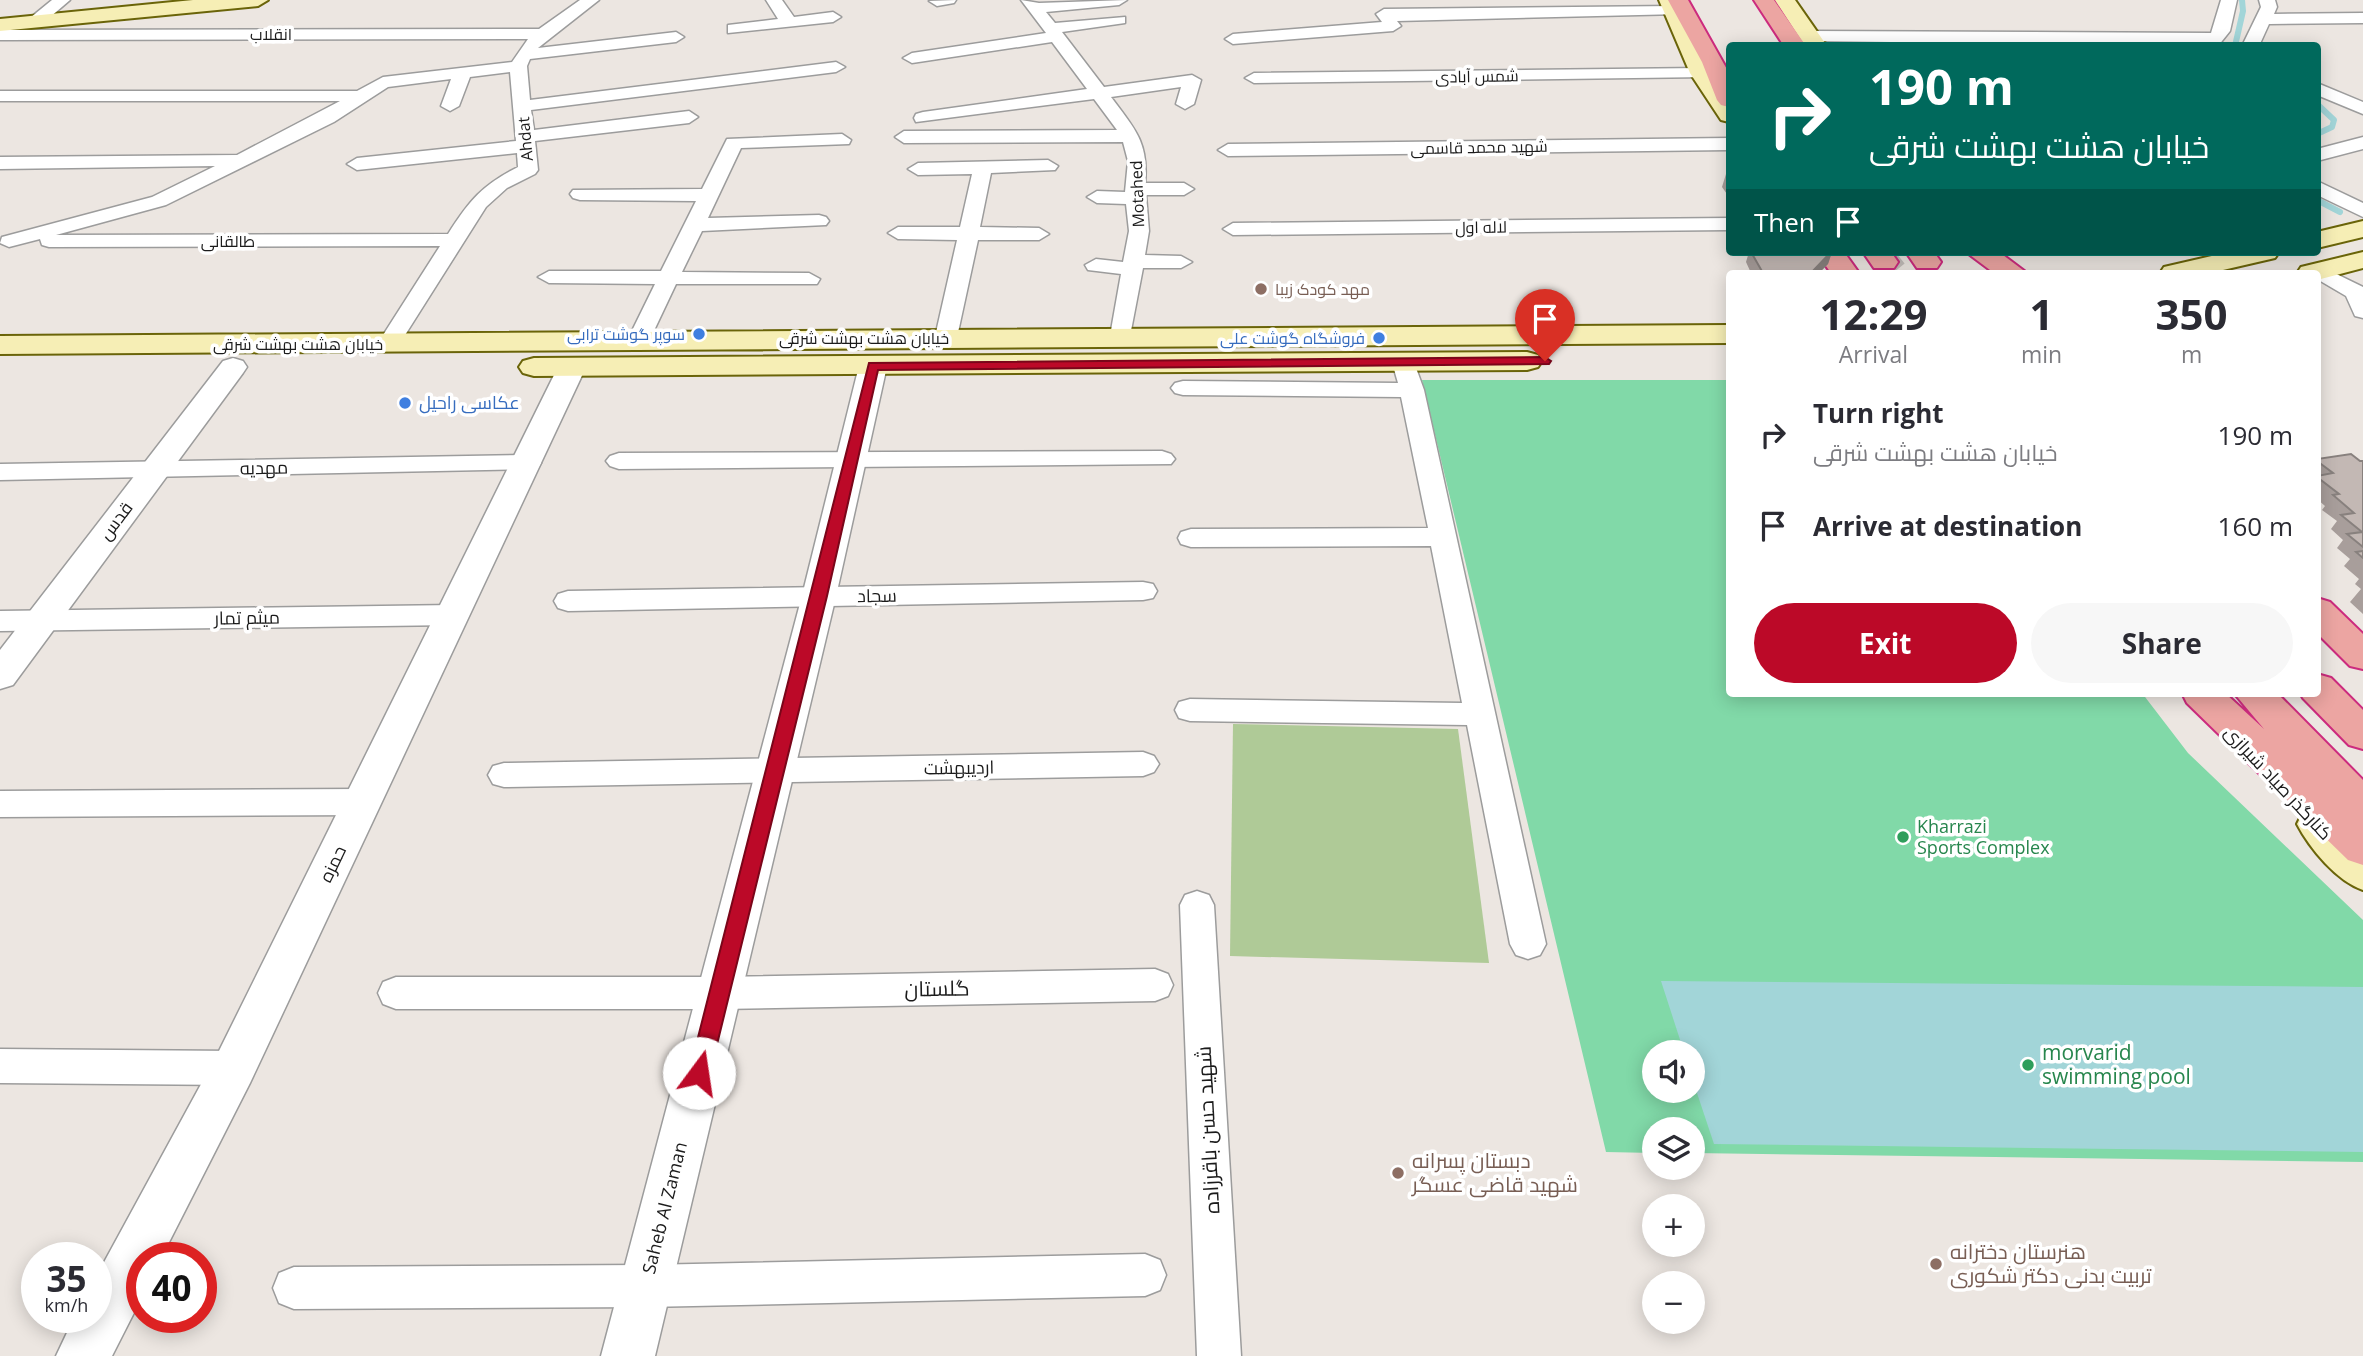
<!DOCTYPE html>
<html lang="en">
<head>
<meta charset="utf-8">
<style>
	body { margin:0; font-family:"Open Sans",Cairo,sans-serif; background:#f7f7f7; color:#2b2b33; height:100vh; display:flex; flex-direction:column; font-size:26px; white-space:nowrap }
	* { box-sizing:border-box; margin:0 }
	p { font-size:23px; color:#7c7c81 }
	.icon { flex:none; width:38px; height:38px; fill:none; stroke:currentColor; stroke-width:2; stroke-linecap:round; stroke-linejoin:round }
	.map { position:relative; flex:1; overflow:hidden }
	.side { position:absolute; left:1726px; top:270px; width:595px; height:427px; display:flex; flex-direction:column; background:#fff; border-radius:7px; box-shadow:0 4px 18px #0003 }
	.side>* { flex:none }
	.guide { position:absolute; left:1726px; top:42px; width:595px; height:214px; border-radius:7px; box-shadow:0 4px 18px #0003; background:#00695c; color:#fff; overflow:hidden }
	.tools { position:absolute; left:1642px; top:1040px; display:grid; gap:14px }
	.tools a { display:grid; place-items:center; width:63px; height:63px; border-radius:50%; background:#fff; box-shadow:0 4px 18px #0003; font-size:35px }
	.speed { position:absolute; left:21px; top:1242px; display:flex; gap:14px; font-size:35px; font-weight:700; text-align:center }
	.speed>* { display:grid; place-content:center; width:91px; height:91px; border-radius:50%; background:#fff; box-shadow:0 4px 18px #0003; line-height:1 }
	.speed small { font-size:18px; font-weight:400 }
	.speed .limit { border:10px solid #d22; background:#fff; color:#111 }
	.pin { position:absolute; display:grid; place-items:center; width:60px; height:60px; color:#fff; margin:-72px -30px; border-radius:50% 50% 50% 0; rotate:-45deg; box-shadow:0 0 7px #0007 }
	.pin .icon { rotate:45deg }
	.me { position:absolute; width:77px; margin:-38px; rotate:14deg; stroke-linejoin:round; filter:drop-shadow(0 0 5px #0008) }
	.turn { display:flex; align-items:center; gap:24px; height:147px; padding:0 28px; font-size:32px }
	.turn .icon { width:91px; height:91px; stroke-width:2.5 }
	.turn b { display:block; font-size:49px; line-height:60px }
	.then { display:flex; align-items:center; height:66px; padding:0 28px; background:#0003; gap:14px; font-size:26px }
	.eta { display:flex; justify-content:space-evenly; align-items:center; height:119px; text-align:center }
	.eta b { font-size:42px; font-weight:700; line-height:49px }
	.action { display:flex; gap:14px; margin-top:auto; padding:14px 28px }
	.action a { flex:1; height:80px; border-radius:42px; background:#bc0928; color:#fff; font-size:28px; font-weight:700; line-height:80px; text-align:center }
	.action a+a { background:#f7f7f7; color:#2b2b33 }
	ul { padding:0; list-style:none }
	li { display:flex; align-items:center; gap:21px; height:91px; padding:0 28px }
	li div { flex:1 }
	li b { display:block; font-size:26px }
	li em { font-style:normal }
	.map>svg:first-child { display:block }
	.forest { fill:#afca97 }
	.pitch { fill:#81d9a8; fill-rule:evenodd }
	.water { fill:#a2d5d8 }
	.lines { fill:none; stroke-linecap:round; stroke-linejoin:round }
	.stream { stroke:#a2d5d8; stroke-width:6 }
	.trunk-tunnel { stroke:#c2bdb9; stroke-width:30; stroke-dasharray:30 15; stroke-linecap:butt }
	.minor-casing { stroke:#9c9c9c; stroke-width:3 }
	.tertiary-casing { stroke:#9c9c9c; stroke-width:3 }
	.secondary-casing { stroke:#6a6409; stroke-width:4 }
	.trunk-casing { stroke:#cc2b7e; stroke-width:4 }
	.minor { fill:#fff; fill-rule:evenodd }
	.tertiary { fill:#fff; fill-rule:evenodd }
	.secondary { fill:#f6eeb5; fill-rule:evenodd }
	.trunk { fill:#eca5a2; fill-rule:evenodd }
	.wall { fill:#a89e9b }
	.shaded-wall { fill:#88817e }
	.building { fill:#c3b8b4; stroke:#88817e; stroke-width:2 }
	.route { fill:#bc0928; stroke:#7a061a; stroke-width:2 }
	.education-dot { fill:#8d6e63; stroke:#fff; stroke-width:2.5 }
	.shop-dot { fill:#3f7fe0; stroke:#fff; stroke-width:2.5 }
	.leisure-dot { fill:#2e9e5b; stroke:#fff; stroke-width:2.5 }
	.labels { text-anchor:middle; stroke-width:7; stroke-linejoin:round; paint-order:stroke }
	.far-street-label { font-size:16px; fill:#1b1b1b; stroke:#fff }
	.far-education-label { font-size:16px; fill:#785e54; stroke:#fff; text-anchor:start }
	.far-shop-label { font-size:16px; fill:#366cbe; stroke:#fff; text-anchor:end }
	.shop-label { font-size:18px; fill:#366cbe; stroke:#fff; text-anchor:start }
	.street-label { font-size:18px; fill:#1b1b1b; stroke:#fff }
	.leisure-label { font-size:18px; fill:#27864d; stroke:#fff; text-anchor:start }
	.near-street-label { font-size:21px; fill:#1b1b1b; stroke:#fff }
	.near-leisure-label { font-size:21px; fill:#27864d; stroke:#fff; text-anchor:start }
	.near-education-label { font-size:21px; fill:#785e54; stroke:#fff; text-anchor:start }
</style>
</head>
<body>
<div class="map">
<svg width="2363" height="1356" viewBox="0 0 2363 1356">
	<rect width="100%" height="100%" fill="#ece6e1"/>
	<path class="forest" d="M 1233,724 L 1458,729 L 1489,963 L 1230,956 Z"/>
	<path class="pitch" d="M 1422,380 L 1729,380 L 1729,693 L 2142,693 L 2188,753 L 2363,920 L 2363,1162 L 1692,1153 L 1692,1129 L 1654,1129 L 1654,1153 L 1606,1152 ZM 1654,1052 L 1692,1052 L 1692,1090 L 1654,1090 Z"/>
	<path class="water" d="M 1661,981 L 2363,987 L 2363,1152 L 1714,1144 L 1692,1078 L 1692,1052 L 1684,1052 Z"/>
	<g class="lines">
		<path class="stream" d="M 2235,46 L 2243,11 L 2242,0
			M 2317,104 L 2334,120 L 2332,127 L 2317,134
			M 2317,200 L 2340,212"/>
		<path class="trunk-tunnel" d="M 1884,262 L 1893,273"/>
		<defs>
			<path id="minor" d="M 52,0 L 70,0 L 42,24 L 30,24 L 30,18 Z
				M 580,0 L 599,0 L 538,48 L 676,32 L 684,37 L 676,42 L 530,59 L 527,66 L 530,100 L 836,62 L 845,67 L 836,72 L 531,110 L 534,130 L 689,111 L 698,117 L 689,123 L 535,141 L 538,170 L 535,174 L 507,188 L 486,207 L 400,343 L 389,350 L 378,343 L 440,246 L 49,247 L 42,245 L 40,239 L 9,247 L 0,243 L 2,237 L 152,197 L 215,166 L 0,169 L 0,157 L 237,155 L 340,101 L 0,101 L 0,91 L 357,91 L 383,77 L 512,62 L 528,39 L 0,40 L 0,30 L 539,29 ZM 510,72 L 516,141 L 357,158 L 347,164 L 357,170 L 517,153 L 518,167 C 482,185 469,201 448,234 L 56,235 L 166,205 L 334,122 L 388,87 L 451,79 L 441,106 L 450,111 L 459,106 L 470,77 Z
				M 766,0 L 782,0 L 794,17 L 833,12 L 841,17 L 833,22 L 728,33 L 728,25 L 778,19 Z
				M 956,0 L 954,3 L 937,6 L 929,1 Z
				M 1021,0 L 1039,3 L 1127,0 L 1119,5 L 1046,12 L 1055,23 L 1125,17 L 1125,23 L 1062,32 L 1104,87 L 1192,75 L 1201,80 L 1194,104 L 1185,109 L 1176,104 L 1181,87 L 1111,97 C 1134,128 1149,142 1145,183 L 1184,183 L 1194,189 L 1184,195 L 1146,195 L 1149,231 L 1145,255 L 1181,256 L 1192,262 L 1181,268 L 1143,268 L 1129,341 L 1113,341 L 1110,336 L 1121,274 L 1088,270 L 1085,265 L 1096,259 L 1123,262 L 1129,231 L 1126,204 L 1097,203 L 1087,197 L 1097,191 L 1125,192 L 1128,161 L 1123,142 L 904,143 L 895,137 L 904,131 L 1117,130 L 1094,99 L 916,122 L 914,118 L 916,114 L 923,112 L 1087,89 L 1052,42 L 912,63 L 903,58 L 912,53 L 1046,33 Z
				M 2221,0 L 2237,0 L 2230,31 L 2218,46 L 1809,41 L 1801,36 L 1809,31 L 2211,33 Z
				M 2259,0 L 2275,0 L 2277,7 L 2274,14 L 2363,13 L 2363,23 L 2269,24 L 2259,46 L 2242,46 L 2261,7 Z
				M 1675,6 L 1681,8 L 1681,14 L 1397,21 L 1401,26 L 1393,31 L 1233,44 L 1225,39 L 1233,34 L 1382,22 L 1376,14 L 1384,9 Z
				M 1701,68 L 1707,69 L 1710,73 L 1707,77 L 1254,83 L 1245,78 L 1254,73 Z
				M 2317,83 L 2363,102 L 2363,114 L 2317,95 Z
				M 842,134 L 851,140 L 849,144 L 741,148 L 708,218 L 819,215 L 826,217 L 829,221 L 826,225 L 702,231 L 682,272 L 809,273 L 820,279 L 817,284 L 676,284 L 650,339 L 639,346 L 628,339 L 655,284 L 549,283 L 538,277 L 549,271 L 661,271 L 696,201 L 580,200 L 573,198 L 570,194 L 573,190 L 702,189 L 727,139 Z
				M 2363,137 L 2363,149 L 2317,161 L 2317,149 Z
				M 1729,138 L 1729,150 L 1228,156 L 1218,150 L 1228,144 Z
				M 1048,160 L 1058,166 L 1055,170 L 991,173 L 980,227 L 1039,228 L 1049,234 L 1039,240 L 978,240 L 957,337 L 954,342 L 938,342 L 935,337 L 957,240 L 898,239 L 888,233 L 898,227 L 960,227 L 972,174 L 918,175 L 908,169 L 918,163 Z
				M 2317,181 L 2363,203 L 2363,217 L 2317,195 Z
				M 1729,218 L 1729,230 L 1233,235 L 1223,229 L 1233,223 Z
				M 2318,265 L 2363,287 L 2363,318 L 2355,316 L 2346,296 L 2317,279 L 2317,273 L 2309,273 L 2310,266 Z
				M 1404,355 L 1412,357 L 1424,390 L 1546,944 L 1540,955 L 1528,959 L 1516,955 L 1510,944 L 1467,725 L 1190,721 L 1179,718 L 1175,710 L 1179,702 L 1190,699 L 1462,703 L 1431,546 L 1191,547 L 1181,544 L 1178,538 L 1181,532 L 1191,529 L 1428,528 L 1401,397 L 1183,395 L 1175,393 L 1171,388 L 1175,383 L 1183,381 L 1398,383 L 1392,362 L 1396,357 Z
				M 1162,451 L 1171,454 L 1175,459 L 1171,464 L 619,469 L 610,466 L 606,461 L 610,456 L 619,453 Z
				M 528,455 L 537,457 L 541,463 L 537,469 L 0,480 L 0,464 Z
				M 1143,582 L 1153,584 L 1157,591 L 1153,598 L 1143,600 L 568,611 L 558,608 L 554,601 L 558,594 L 568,591 Z
				M 454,605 L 464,608 L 468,615 L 464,622 L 454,625 L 0,631 L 0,611 Z
				M 1143,752 L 1154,756 L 1159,764 L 1154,772 L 1143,776 L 504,787 L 493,784 L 488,775 L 493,766 L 504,763 Z
				M 364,789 L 375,793 L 380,802 L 375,811 L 364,815 L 0,817 L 0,791 Z
				M 1197,891 L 1209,895 L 1214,905 L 1241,1356 L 1197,1356 L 1180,905 L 1185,895 Z
				M 1155,969 L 1168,974 L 1173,985 L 1168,996 L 1155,1001 L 720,1009 L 396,1009 L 383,1004 L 378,993 L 383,982 L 396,977 L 720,977 Z
				M 0,1049 L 234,1051 L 247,1056 L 253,1068 L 247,1080 L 234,1085 L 0,1083 Z
				M 1145,1254 L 1160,1260 L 1166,1275 L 1160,1290 L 1145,1296 L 646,1307 L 294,1309 L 279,1303 L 273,1288 L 279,1273 L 294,1267 L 646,1265 Z"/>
			<path id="tertiary" d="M 873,357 L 883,360 L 887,366 L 836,596 L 655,1356 L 601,1356 L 802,596 L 859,366 L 863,360 Z
				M 233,358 L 243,361 L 247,367 L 243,373 L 13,685 L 0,689 L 0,650 L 223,361 Z
				M 572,358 L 582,361 L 586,367 L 250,1083 L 161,1258 L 142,1258 L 142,1297 L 112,1356 L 56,1356 L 74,1318 L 96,1318 L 96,1277 L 218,1053 L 558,367 L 562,361 Z"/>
			<path id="secondary" d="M 193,0 L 268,0 L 258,6 L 0,31 L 0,19 Z
				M 1659,0 L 1679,0 L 1712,73 L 1729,98 L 1729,122 L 1721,120 L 1690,73 Z
				M 1775,0 L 1795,0 L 1827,46 L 1805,46 Z
				M 2363,221 L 2363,237 L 2317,248 L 2317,232 Z
				M 2229,252 L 2279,252 L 2275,258 L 2210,273 L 2160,273 L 2164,267 Z
				M 2363,252 L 2363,268 L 2317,280 L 2317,273 L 2297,273 L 2301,267 Z
				M 1729,325 L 1729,343 L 0,354 L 0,336 Z
				M 1527,352 L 1538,355 L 1542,361 L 1538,367 L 1527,370 L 534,376 L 523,373 L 519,367 L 523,361 L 534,358 Z
				M 2318,807 L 2333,812 L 2363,843 L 2363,890 C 2337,881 2310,849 2297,824 L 2303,812 Z"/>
			<path id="trunk" d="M 1668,0 L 1688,0 L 1729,73 L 1729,107 L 1721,105 L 1717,100 L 1702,62 Z
				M 1754,0 L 1774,0 L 1806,46 L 1784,46 Z
				M 1816,252 L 1844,252 L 1859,273 L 1831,273 Z
				M 1863,252 L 1891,252 L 1898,262 L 1894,268 L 1874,268 Z
				M 1906,252 L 1934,252 L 1941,262 L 1937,268 L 1917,268 Z
				M 1966,252 L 1999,252 L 2027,273 L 1994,273 Z
				M 2317,598 L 2330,602 L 2363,634 L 2363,669 L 2350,666 L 2317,633 Z
				M 2317,674 L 2331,678 L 2363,710 L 2363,749 L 2349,745 L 2303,698 L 2300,693 L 2317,693 Z
				M 2182,693 L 2225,693 L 2264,729 L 2234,693 L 2277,693 L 2363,780 L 2363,865 L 2348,860 L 2187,703 Z"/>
		</defs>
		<use href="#minor" class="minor-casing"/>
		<use href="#tertiary" class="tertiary-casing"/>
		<use href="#secondary" class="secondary-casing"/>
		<use href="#trunk" class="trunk-casing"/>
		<use href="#minor" class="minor"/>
		<use href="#tertiary" class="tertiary"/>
		<use href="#secondary" class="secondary"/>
		<use href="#trunk" class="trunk"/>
	</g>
	<path class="wall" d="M 1726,174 L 1729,174 L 1729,197 L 1722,187 Z
		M 1749,252 L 1832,252 L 1828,264 L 1819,273 L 1751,273 L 1746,262 Z
		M 2317,459 L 2363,461 L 2363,614 L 2350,602 L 2361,589 L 2355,584 L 2359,579 L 2344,566 L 2350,559 L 2337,548 L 2343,540 L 2331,529 L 2337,521 L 2322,510 L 2325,506 L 2317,499 Z"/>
	<path class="shaded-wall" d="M 1832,252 L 1828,264 L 1819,273 L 1811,273 Z"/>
	<path class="building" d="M 1751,252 L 1831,252 L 1811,273 L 1763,273 Z
		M 2351,454 L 2360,461 L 2363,461 L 2363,547 L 2347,534 L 2362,532 L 2341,515 L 2354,513 L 2333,495 L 2339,494 L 2317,477 L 2317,476 L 2333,473 L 2317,461 L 2317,459 Z
		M 2363,551 L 2363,558 L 2356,552 Z"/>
	<path class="route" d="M 1545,357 L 1551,361 L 1549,364 L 878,370 L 827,596 L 710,1073 L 707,1079 L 699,1082 L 692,1079 L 689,1073 L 869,363 Z"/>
	<g class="education-dot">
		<circle cx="1261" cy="289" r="7"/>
		<circle cx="1398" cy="1173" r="7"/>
		<circle cx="1936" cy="1264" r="7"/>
	</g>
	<g class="shop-dot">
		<circle cx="699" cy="334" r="7"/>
		<circle cx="1379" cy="338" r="7"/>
		<circle cx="405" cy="403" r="7"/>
	</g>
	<g class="leisure-dot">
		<circle cx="1903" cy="837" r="7"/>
		<circle cx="2028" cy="1065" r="7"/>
	</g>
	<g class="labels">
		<g class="far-street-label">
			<text x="271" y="40">انقلاب</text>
			<text transform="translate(1477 76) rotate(-1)" y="6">شمس آبادی</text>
			<text transform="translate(525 139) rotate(-95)" y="6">Ahdat</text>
			<text transform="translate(1479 147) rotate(-1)" y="6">شهید محمد قاسمی</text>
			<text transform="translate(1137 194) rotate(-92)" y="6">Motahed</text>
			<text transform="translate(1481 227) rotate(-1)" y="6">لاله اول</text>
			<text x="228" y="247">طالقانی</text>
			<text x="864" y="344">خیابان هشت بهشت شرقی</text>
			<text x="298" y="350">خیابان هشت بهشت شرقی</text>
		</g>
		<g class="far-education-label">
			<text x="1275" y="295">مهد کودک زیبا</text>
		</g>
		<g class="far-shop-label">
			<text x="685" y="340">سوپر گوشت ترابی</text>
			<text x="1365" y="344">فروشگاه گوشت علی</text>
		</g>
		<g class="shop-label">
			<text x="419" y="409">عکاسی راحیل</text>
		</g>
		<g class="street-label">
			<text transform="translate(264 468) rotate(-1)" y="6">مهدیه</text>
			<text transform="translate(116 521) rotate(-53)" y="6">قدس</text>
			<text transform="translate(877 596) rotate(-1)" y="6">سجاد</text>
			<text transform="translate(247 618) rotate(-1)" y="6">میثم تمار</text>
			<text transform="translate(959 768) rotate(-1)" y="6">اردیبهشت</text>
			<text transform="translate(2278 783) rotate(47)" y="6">کنارگذر صیاد شیرازی</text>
			<text transform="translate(333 864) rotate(-64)" y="6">حمزه</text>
			<text transform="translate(665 1208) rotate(-76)" y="6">Saheb Al Zaman</text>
		</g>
		<g class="leisure-label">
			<text x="1917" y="833">Kharrazi<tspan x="1917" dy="21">Sports Complex</tspan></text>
		</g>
		<g class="near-street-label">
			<text transform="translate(937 989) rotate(-1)" y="7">گلستان</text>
			<text transform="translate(1208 1130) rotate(-93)" y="7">شهید حسن باقرزاده</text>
		</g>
		<g class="near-leisure-label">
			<text x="2042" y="1060">morvarid<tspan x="2042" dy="24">swimming pool</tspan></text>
		</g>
		<g class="near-education-label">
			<text x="1412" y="1168">دبستان پسرانه<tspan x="1412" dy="24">شهید قاضی عسگر</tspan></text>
			<text x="1950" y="1259">هنرستان دخترانه<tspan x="1950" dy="24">تربیت بدنی دکتر شکوری</tspan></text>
		</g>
	</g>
</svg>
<div class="tools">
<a><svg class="icon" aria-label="sound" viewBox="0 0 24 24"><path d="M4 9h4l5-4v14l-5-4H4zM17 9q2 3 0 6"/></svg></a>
<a><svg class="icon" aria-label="layers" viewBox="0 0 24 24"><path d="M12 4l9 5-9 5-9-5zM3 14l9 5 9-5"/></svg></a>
<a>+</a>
<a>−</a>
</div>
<div class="speed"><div>35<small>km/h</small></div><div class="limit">40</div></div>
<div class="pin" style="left:1545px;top:361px;background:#d93025"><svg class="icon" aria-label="arrive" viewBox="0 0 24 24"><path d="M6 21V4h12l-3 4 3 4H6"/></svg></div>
<svg class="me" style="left:699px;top:1073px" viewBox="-20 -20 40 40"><circle r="19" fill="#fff"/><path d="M0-13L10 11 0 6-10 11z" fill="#bc0928"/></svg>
<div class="guide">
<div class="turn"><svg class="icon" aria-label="right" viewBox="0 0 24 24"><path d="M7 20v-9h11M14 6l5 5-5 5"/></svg><div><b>190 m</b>خیابان هشت بهشت شرقی</div></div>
<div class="then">Then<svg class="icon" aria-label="arrive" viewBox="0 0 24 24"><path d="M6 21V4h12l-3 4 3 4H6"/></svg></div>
</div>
<section class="side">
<div class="eta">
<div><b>12:29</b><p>Arrival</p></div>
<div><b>1</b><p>min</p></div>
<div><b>350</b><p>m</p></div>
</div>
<ul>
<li><svg class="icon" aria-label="right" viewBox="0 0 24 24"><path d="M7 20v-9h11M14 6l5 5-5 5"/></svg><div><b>Turn right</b><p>خیابان هشت بهشت شرقی</p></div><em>190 m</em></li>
<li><svg class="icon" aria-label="arrive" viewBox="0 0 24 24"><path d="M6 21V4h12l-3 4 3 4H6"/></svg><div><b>Arrive at destination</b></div><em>160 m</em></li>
</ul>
<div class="action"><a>Exit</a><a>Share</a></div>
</section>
</div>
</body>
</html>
